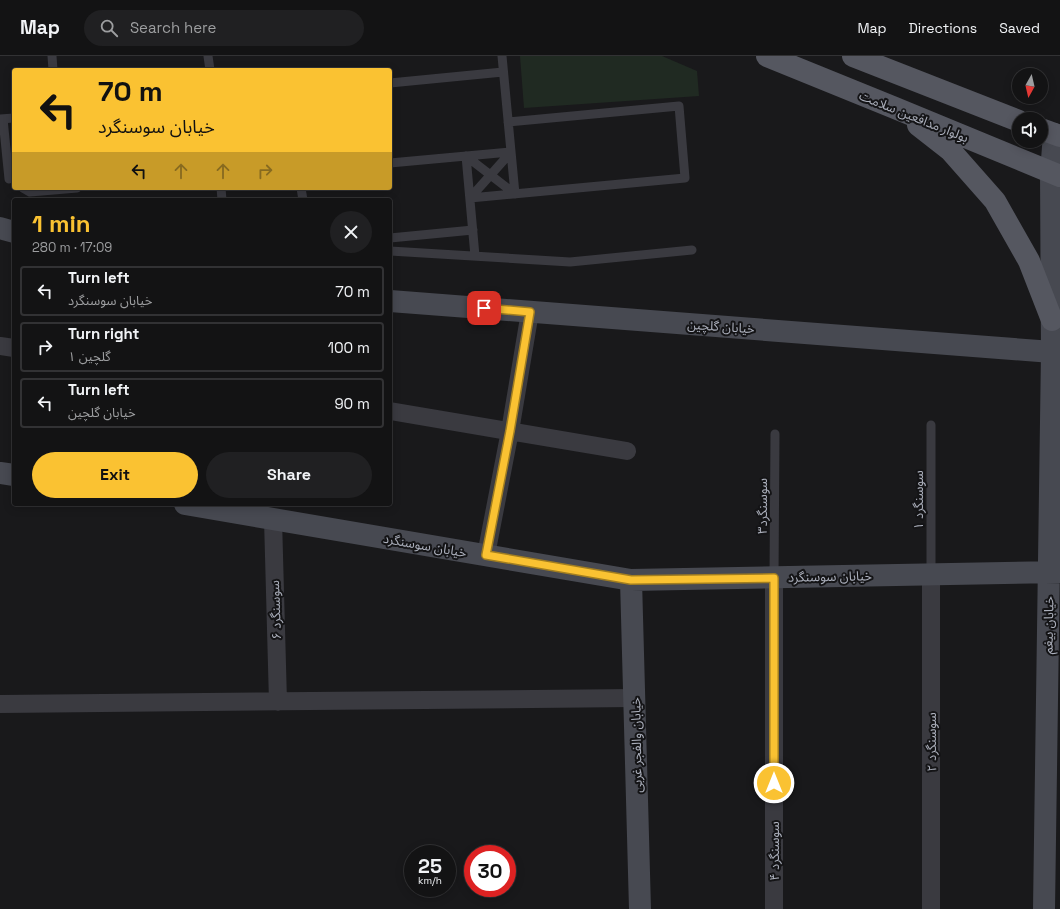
<!DOCTYPE html>
<html lang="en">
<head>
<meta charset="utf-8">
<style>
	body { margin:0; font-family:"Space Grotesk","Noto Sans Arabic",sans-serif; background:#202022; color:#f1f3f6; height:100vh; display:flex; flex-direction:column; font-size:15px; white-space:nowrap }
	* { box-sizing:border-box; margin:0 }
	p { font-size:13px; color:#9d9ea0 }
	.icon { flex:none; width:22px; height:22px; fill:none; stroke:currentColor; stroke-width:2; stroke-linecap:round; stroke-linejoin:round }
	.map { position:relative; flex:1; overflow:hidden }
	.drawer { position:absolute; left:12px; top:142px; width:380px; height:308px; display:flex; flex-direction:column; background:#131314; border-radius:4px; box-shadow:0 2px 10px #0003,0 0 0 1px #323234 }
	.drawer>* { flex:none }
	.banner { position:absolute; left:12px; top:12px; width:380px; height:122px; border-radius:4px; box-shadow:0 2px 10px #0003,0 0 0 1px #323234; background:#fac232; color:#111; overflow:hidden }
	.needle { width:26px; rotate:188deg }
	.buttons { position:absolute; left:1012px; top:12px; display:grid; gap:8px }
	.buttons a { display:grid; place-items:center; width:36px; height:36px; border-radius:50%; background:#131314; box-shadow:0 2px 10px #0003,0 0 0 1px #323234; font-size:20px }
	.speed { position:absolute; left:404px; top:789px; display:flex; gap:8px; font-size:20px; font-weight:700; text-align:center }
	.speed>* { display:grid; place-content:center; width:52px; height:52px; border-radius:50%; background:#131314; box-shadow:0 2px 10px #0003,0 0 0 1px #323234; line-height:1 }
	.speed small { font-size:10px; font-weight:400 }
	.speed .limit { border:6px solid #d22; background:#fff; color:#111 }
	.pin { position:absolute; display:grid; place-items:center; width:34px; height:34px; color:#fff; margin:-17px; border-radius:8px; box-shadow:0 2px 6px #0006 }
	.me { position:absolute; width:44px; margin:-22px; rotate:0deg; stroke-linejoin:round; filter:drop-shadow(0 0 3px #0008) }
	.turn { display:flex; align-items:center; gap:14px; height:84px; padding:0 20px; font-size:18px }
	.turn .icon { width:52px; height:52px; stroke-width:2.5 }
	.turn b { display:block; font-size:28px; line-height:34px }
	.lanes { display:flex; align-items:center; height:38px; padding:0 20px; background:#0003; justify-content:center; gap:20px; direction:ltr }
	.lanes .off { opacity:.35 }
	.round { display:grid; place-items:center; flex:none; width:42px; height:42px; border-radius:21px; background:#202022 }
	.overview { display:flex; align-items:center; justify-content:space-between; height:68px; padding:0 20px }
	h1 { font-size:24px; font-weight:800; line-height:30px; color:#fac232 }
	.cta { display:flex; gap:8px; margin-top:auto; padding:8px 20px }
	.cta a { flex:1; height:46px; border-radius:24px; background:#fac232; color:#111; font-size:16px; font-weight:800; line-height:46px; text-align:center }
	.cta a+a { background:#202022; color:#f1f3f6 }
	ul { padding:0; list-style:none }
	li { display:flex; align-items:center; gap:12px; height:50px; margin:0 8px 6px; padding:0 12px; border:2px solid #323234; border-radius:4px }
	li div { flex:1 }
	li b { display:block; font-size:15px }
	li em { font-style:normal }
	header { display:flex; align-items:center; gap:24px; box-sizing:border-box; height:56px; padding:0 20px; background:#131314; border-bottom:1px solid #323234 }
	header strong { font-size:19px }
	nav { display:flex; gap:22px; margin-inline-start:auto; font-size:14px }
	.search { width:280px; height:36px; background:#202022; display:flex; align-items:center; gap:10px; box-sizing:border-box; padding:0 14px; border-radius:22px; color:#9d9ea0; font-size:15px }
	.map>svg:first-child { display:block }
	.green { fill:#202a22 }
	.lines { fill:none; stroke-linecap:round; stroke-linejoin:round }
	.lane { stroke:#3a3a40; stroke-width:9 }
	.street { stroke:#3a3a40; stroke-width:18 }
	.secondary { stroke:#474951; stroke-width:22 }
	.primary { stroke:#555760; stroke-width:22 }
	.route-casing { stroke:#a27e20; stroke-width:10 }
	.route { stroke:#fac232; stroke-width:7 }
	.labels { text-anchor:middle; stroke-width:4; stroke-linejoin:round; paint-order:stroke }
	.street-label { font-size:13px; fill:#abafbb; stroke:#141416 }
</style>
</head>
<body>
<header>
<strong>Map</strong>
<div class="search"><svg class="icon" aria-label="search" viewBox="0 0 24 24"><circle cx="10" cy="10" r="6"/><path d="M15 15l6 6"/></svg>Search here</div>
<nav><a>Map</a><a>Directions</a><a>Saved</a></nav>
</header>
<div class="map">
<svg width="1060" height="853" viewBox="0 0 1060 853">
	<rect width="100%" height="100%" fill="#19191b"/>
	<path class="green" d="M 520,0 L 662,0 L 697,15 L 699,40 L 524,52 Z"/>
	<g class="lines">
		<path class="lane" d="M 52,0 L 53,14
			M 208,0 L 210,14
			M 502,0 L 515,138
			M 390,27 L 503,16
			M 0,63 L 14,62
			M 3,63 L 9,123
			M 466,100 L 475,200
			M 466,100 L 515,138
			M 390,107 L 511,96
			M 23,132 L 30,136 L 77,132
			M 221,132 L 222,144
			M 301,132 L 303,144
			M 470,142 L 685,122 L 679,50 L 508,66
			M 470,142 L 511,96
			M 390,182 L 473,174
			M 390,195 L 570,206 L 692,194
			M 931,369 L 931,518
			M 774,521 L 775,378"/>
		<path class="street" d="M 0,290 L 14,292
			M 390,355 L 627,395
			M 273,463 L 278,646
			M 486,499 L 510,375 L 530,256
			M 0,648 L 634,642
			M 774,853 L 774,521
			M 931,853 L 931,518"/>
		<path class="secondary" d="M 0,172 L 14,176
			M 390,245 L 1052,296
			M 0,417 L 14,419
			M 185,448 L 631,524 L 1060,516
			M 631,524 L 640,853
			M 1044,853 L 1052,296 L 1051,117 L 1054,78"/>
		<path class="primary" d="M 767,0 L 895,52 L 1060,120
			M 853,0 L 1019,65
			M 918,69 L 950,94 L 995,145 L 1029,205 L 1052,264
			M 1041,73 L 1060,80"/>
	</g>
	<g class="lines">
		<defs>
			<path id="route" d="M 484,252 L 530,256 L 510,375 L 486,499 L 631,524 L 774,522 L 774,727"/>
		</defs>
		<use href="#route" class="route-casing"/>
		<use href="#route" class="route"/>
	</g>
	<g class="labels">
		<g class="street-label">
			<text transform="translate(914 60) rotate(22)" y="5">بولوار مدافعین سلامت</text>
			<text transform="translate(721 270) rotate(4)" y="5">خیابان گلچین</text>
			<text transform="translate(918 444) rotate(-90)" y="5">سوسنگرد ۱</text>
			<text transform="translate(762 450) rotate(-90)" y="5">سوسنگرد۳</text>
			<text transform="translate(425 489) rotate(10)" y="5">خیابان سوسنگرد</text>
			<text transform="translate(830 520) rotate(-1)" y="5">خیابان سوسنگرد</text>
			<text transform="translate(275 554) rotate(-92)" y="5">سوسنگرد ۶</text>
			<text transform="translate(1048 569) rotate(-89)" y="5">خیابان بیغم</text>
			<text transform="translate(931 686) rotate(-90)" y="5">سوسنگرد ۲</text>
			<text transform="translate(636 689) rotate(-91)" y="5">خیابان والفجر غربی</text>
			<text transform="translate(774 795) rotate(-90)" y="5">سوسنگرد ۴</text>
		</g>
	</g>
</svg>
<div class="buttons">
<a><svg class="needle" viewBox="-14 -14 28 28"><path d="M0-13l5 13h-10z" fill="#e53935"/><path d="M0 13l5-13h-10z" fill="#9d9ea0"/></svg></a>
<a><svg class="icon" aria-label="sound" viewBox="0 0 24 24"><path d="M4 9h4l5-4v14l-5-4H4zM17 9q2 3 0 6"/></svg></a>
</div>
<div class="speed"><div>25<small>km/h</small></div><div class="limit">30</div></div>
<div class="pin" style="left:484px;top:252px;background:#d93025"><svg class="icon" aria-label="arrive" viewBox="0 0 24 24"><path d="M6 21V4h12l-3 4 3 4H6"/></svg></div>
<svg class="me" style="left:774px;top:727px" viewBox="-20 -20 40 40"><circle r="17" fill="#fac232" stroke="#fff" stroke-width="3"/><path d="M0-11L8 9 0 5-8 9z" fill="#fff"/></svg>
<div class="banner">
<div class="turn"><svg class="icon" aria-label="left" viewBox="0 0 24 24"><path d="M17 20v-9H6M10 6l-5 5 5 5"/></svg><div><b>70 m</b>خیابان سوسنگرد</div></div>
<div class="lanes"><svg class="icon" aria-label="left" viewBox="0 0 24 24"><path d="M17 20v-9H6M10 6l-5 5 5 5"/></svg><svg class="icon off" aria-label="ahead" viewBox="0 0 24 24"><path d="M12 20V5M6 11l6-6 6 6"/></svg><svg class="icon off" aria-label="ahead" viewBox="0 0 24 24"><path d="M12 20V5M6 11l6-6 6 6"/></svg><svg class="icon off" aria-label="right" viewBox="0 0 24 24"><path d="M7 20v-9h11M14 6l5 5-5 5"/></svg></div>
</div>
<section class="drawer">
<div class="overview"><div><h1>1 min</h1><p>280 m · 17:09</p></div><a class="round"><svg class="icon" aria-label="close" viewBox="0 0 24 24"><path d="M6 6l12 12M18 6L6 18"/></svg></a></div>
<ul>
<li><svg class="icon" aria-label="left" viewBox="0 0 24 24"><path d="M17 20v-9H6M10 6l-5 5 5 5"/></svg><div><b>Turn left</b><p>خیابان سوسنگرد</p></div><em>70 m</em></li>
<li><svg class="icon" aria-label="right" viewBox="0 0 24 24"><path d="M7 20v-9h11M14 6l5 5-5 5"/></svg><div><b>Turn right</b><p>گلچین ۱</p></div><em>100 m</em></li>
<li><svg class="icon" aria-label="left" viewBox="0 0 24 24"><path d="M17 20v-9H6M10 6l-5 5 5 5"/></svg><div><b>Turn left</b><p>خیابان گلچین</p></div><em>90 m</em></li>
</ul>
<div class="cta"><a>Exit</a><a>Share</a></div>
</section>
</div>
</body>
</html>
